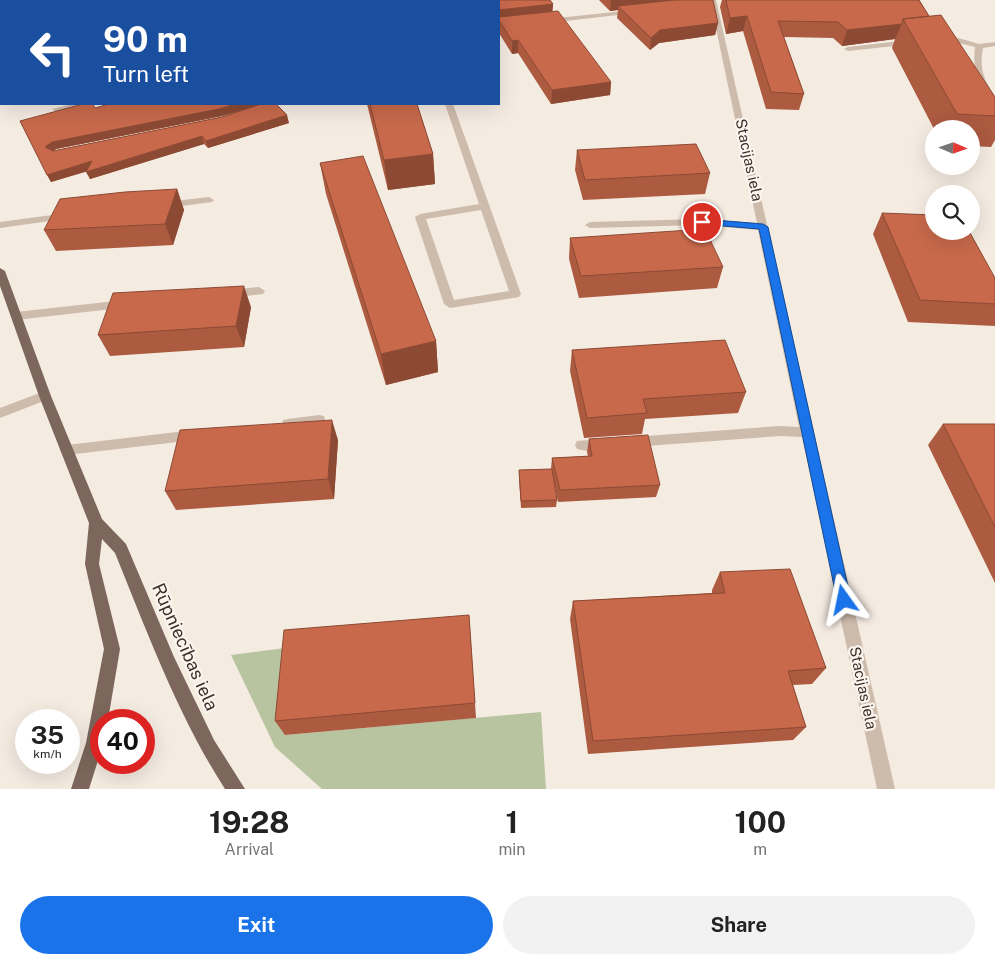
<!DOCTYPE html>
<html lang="en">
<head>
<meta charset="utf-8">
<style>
	body { margin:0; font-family:"Public Sans",sans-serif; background:#f2f2f2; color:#222; height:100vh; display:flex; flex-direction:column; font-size:19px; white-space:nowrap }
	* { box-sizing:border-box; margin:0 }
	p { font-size:16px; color:#767676 }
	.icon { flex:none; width:28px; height:28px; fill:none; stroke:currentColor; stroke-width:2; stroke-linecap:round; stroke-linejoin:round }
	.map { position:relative; height:789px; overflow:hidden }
	.sheet { display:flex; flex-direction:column; background:#fff; flex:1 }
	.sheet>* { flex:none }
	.top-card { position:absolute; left:0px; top:0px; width:500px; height:105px; box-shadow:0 5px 20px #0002; background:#1a4fa0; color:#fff; overflow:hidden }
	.needle { width:32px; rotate:92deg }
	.tools { position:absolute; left:925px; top:120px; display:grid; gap:10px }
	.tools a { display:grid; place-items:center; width:55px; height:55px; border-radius:50%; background:#fff; box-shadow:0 5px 20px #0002; font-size:25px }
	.speed { position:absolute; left:15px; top:709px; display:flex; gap:10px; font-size:25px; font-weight:700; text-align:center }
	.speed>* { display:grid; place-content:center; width:65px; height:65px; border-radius:50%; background:#fff; box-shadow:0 5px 20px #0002; line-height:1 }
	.speed small { font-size:12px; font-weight:400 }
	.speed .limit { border:8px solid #d22; background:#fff; color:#111 }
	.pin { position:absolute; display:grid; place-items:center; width:42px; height:42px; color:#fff; margin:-21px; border:2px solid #fff; border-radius:50%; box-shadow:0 1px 5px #0007 }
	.me { position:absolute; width:55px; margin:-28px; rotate:348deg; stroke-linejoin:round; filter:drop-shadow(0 0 4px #0008) }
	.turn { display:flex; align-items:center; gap:18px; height:105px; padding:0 20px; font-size:22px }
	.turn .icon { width:65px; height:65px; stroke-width:2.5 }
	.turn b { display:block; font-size:35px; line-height:42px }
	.eta { display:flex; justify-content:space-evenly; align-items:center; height:85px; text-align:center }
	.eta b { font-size:30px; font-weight:700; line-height:35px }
	.action { display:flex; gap:10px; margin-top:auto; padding:10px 20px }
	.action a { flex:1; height:58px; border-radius:30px; background:#1a73e8; color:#fff; font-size:20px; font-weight:700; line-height:58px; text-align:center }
	.action a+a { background:#f2f2f2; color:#222 }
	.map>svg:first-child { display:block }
	.green { fill:#b8c4a0 }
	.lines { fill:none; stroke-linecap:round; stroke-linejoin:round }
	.minor { fill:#cdbbac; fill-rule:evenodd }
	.major { fill:#7d675c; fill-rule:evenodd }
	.wall { fill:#ac5a40; fill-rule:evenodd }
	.shaded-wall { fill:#8c4a34 }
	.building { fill:#c8694b; stroke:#8c4a34 }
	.route { fill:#1a73e8; stroke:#114b97 }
	.labels { text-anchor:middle; stroke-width:4.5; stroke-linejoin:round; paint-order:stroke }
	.street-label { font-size:15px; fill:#3b302b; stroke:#fbf5ee }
	.near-street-label { font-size:18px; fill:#3b302b; stroke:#fbf5ee }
</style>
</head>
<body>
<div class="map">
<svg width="995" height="789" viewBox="0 0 995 789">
	<rect width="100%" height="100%" fill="#f4ebe1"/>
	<path class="green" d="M 293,647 L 285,735 L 541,712 L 546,789 L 322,789 L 275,747 L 231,655 Z"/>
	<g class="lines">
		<path class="minor" d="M 710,0 L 716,0 L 895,789 L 877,789 L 802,437 L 780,436 L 633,447 L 628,446 L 626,442 L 628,438 L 633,437 L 780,426 L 799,427 L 758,230 L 702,225 L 590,228 L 585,225 L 590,222 L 702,219 L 757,223 Z
			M 633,10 L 635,11 L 635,13 L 548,23 L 544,21 L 548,19 Z
			M 948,35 L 979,44 L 995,42 L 995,46 L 983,48 C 981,57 981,67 984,76 C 988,87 995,94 995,105 L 991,103 C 979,84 972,70 975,47 L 938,38 Z
			M 910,40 L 913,40 L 913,44 L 848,51 L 844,49 L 848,47 Z
			M 72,104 L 90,104 L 86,106 L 56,112 L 52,109 Z
			M 445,104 L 453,104 L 521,294 L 519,297 L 450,308 L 444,304 L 415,217 L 420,214 L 479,204 ZM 481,210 L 509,291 L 454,300 L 426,219 Z
			M 209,197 L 214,200 L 212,202 L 166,208 L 161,205 L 166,202 Z
			M 67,213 L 72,216 L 71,218 L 0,228 L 0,222 Z
			M 259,287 L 265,291 L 263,294 L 229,298 L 223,294 L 229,290 Z
			M 125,300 L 129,301 L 131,304 L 129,307 L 16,320 L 10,316 L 16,312 Z
			M 45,391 L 49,393 L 51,396 L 49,399 L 0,418 L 0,408 Z
			M 319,415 L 324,416 L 325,420 L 324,424 L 319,425 L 288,429 L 283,428 L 282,424 L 283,420 L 288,419 Z
			M 194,430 L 199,431 L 201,435 L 199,439 L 194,440 L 67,455 L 62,454 L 60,450 L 62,446 L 67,445 Z
			M 603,439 L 608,440 L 610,444 L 608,448 C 599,451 586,452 577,449 L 575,445 L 577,441 Z"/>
		<path class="major" d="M 0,268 L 5,271 L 51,396 L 102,519 L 126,544 L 174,657 L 214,740 L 245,789 L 225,789 C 178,716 148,634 115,553 L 102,539 L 99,564 L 120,649 L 108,720 L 101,720 L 101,751 L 89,789 L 71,789 L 86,743 L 104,649 L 85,564 L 89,523 L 39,396 L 0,286 Z"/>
	</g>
	<path class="wall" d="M 483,0 L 550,0 L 553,4 L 552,12 L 611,82 L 610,95 L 551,104 L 518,53 L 512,54 L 499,33 L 499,1 L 483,1 Z
		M 599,0 L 713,0 L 718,23 L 715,35 L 659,43 L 650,50 L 617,18 L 618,10 L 610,11 Z
		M 722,0 L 919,0 L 929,16 L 995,97 L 995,140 L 991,147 L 971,146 L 971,129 L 934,129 L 892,48 L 895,39 L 842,46 L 833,38 L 784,37 L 804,94 L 799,110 L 766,109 L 743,31 L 726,34 L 720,7 Z
		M 276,104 L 289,123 L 208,148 L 204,144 L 90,179 L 87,171 L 51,182 L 20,121 L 95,108 ZM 248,108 L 222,117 L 53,151 L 56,149 L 222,116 Z
		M 367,104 L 417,104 L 433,154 L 435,184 L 388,190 Z
		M 577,150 L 710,173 L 705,194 L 583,200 L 575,170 Z
		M 320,163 L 436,341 L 438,372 L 386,385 L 326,194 Z
		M 177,189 L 184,210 L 173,245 L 56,251 L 44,230 Z
		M 882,213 L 995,278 L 995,326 L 908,322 L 873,234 Z
		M 570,238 L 723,267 L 717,288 L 579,298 L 569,259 Z
		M 251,307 L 244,347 L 110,356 L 98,335 Z
		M 572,350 L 746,392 L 738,413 L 645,419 L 642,434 L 584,438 L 570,371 Z
		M 943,424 L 995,424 L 995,583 L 928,445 Z
		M 589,439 L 660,485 L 656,497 L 558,502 L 554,482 L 557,500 L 556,507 L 521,508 L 519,478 L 519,470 L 551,469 L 552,458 L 588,456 L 587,452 Z
		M 338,440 L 334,499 L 176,510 L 165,491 Z
		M 720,572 L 826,668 L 812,684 L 793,685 L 806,727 L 793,740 L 588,754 L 570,619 L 573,601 L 712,593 L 712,590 Z
		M 469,615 L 476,718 L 285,735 L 275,721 Z"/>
	<path class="shaded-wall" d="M 611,0 L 708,0 L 618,6 L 618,10 L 610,11 Z
		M 553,4 L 552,17 L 499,20 L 499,10 Z
		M 747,16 L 743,31 L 726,34 L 730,18 Z
		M 718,23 L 715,35 L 659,43 L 650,50 L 651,38 L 660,30 Z
		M 902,24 L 895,39 L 842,46 L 847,30 Z
		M 518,40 L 518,53 L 512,54 L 512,41 Z
		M 611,82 L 610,95 L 551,104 L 552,90 Z
		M 236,104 L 263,104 L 222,116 L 56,149 L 49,155 L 45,147 L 52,142 Z
		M 287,115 L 289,123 L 208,148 L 206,141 Z
		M 202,136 L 204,144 L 90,179 L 86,172 Z
		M 433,154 L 435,184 L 388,190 L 384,160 Z
		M 92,161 L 95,169 L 51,182 L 47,175 Z
		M 177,189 L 184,210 L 173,245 L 165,224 Z
		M 244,286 L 251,307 L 244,347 L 236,326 Z
		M 436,341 L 438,372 L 386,385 L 381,354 Z
		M 332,420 L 338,440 L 334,499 L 328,479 Z"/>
	<path class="building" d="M 38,0 L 260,0 L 260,1 L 38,1 Z
		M 342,0 L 384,0 L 384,1 L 343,1 Z
		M 486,0 L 550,0 L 553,4 L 499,10 L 499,1 L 487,1 Z
		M 675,0 L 713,0 L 718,23 L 660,30 L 651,38 L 618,6 Z
		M 726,0 L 919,0 L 929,16 L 903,19 L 902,24 L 847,30 L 838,22 L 778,21 L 804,94 L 771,92 L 747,16 L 730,18 Z
		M 558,11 L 611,82 L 552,90 L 518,40 L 512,41 L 499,20 L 499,17 Z
		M 941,15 L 995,97 L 995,116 L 957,114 L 903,19 Z
		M 83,104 L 93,104 L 95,108 L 109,104 L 236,104 L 219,109 L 52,142 L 45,147 L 53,151 L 222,117 L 261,104 L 276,104 L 287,115 L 206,141 L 202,136 L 86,172 L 92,161 L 47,175 L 20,121 Z
		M 370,104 L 417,104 L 433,154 L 384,160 Z
		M 696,144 L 710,173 L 585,180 L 577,150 Z
		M 363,156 L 436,341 L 381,354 L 320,163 Z
		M 177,189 L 165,224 L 44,230 L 60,199 L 125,192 Z
		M 882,213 L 934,215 L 934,231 L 969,231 L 995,278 L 995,304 L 920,300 Z
		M 705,229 L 723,267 L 581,276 L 570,238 Z
		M 244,286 L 236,326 L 98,335 L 113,293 Z
		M 725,340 L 746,392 L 643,399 L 647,413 L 587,418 L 572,350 Z
		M 332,420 L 328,479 L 165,491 L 180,430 Z
		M 943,424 L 995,424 L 995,527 Z
		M 648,435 L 660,485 L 560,490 L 552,458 L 592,456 L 589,439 Z
		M 552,469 L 557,500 L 521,501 L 519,470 Z
		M 790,569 L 826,668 L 788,671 L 806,727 L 593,741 L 573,601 L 725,593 L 720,572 Z
		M 469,615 L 475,703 L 275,721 L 284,630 Z"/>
	<path class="route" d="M 702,219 L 763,224 L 768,227 L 851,600 L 849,604 L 844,606 L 839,604 L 837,600 L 759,229 L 699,224 L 697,222 Z"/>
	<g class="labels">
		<g class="street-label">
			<text transform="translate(749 160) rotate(78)" y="5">Stacijas iela</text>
			<text transform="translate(863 688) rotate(78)" y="5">Stacijas iela</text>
		</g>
		<g class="near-street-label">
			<text transform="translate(185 647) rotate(66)" y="6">Rūpniecības iela</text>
		</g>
	</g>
</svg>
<div class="tools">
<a><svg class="needle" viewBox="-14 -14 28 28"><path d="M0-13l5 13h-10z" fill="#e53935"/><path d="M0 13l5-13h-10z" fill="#767676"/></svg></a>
<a><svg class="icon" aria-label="search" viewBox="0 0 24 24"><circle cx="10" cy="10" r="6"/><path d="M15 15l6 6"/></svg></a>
</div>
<div class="speed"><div>35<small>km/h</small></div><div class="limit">40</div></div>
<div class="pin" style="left:702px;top:222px;background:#d93025"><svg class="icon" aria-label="arrive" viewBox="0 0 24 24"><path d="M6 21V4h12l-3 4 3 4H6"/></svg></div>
<svg class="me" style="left:844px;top:600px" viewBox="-20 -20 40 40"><path d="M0-17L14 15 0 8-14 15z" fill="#1a73e8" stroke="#fff" stroke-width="4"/></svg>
<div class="top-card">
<div class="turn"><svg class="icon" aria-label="left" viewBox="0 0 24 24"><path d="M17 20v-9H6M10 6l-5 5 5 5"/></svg><div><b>90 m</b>Turn left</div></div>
</div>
</div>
<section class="sheet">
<div class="eta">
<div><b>19:28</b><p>Arrival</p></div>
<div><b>1</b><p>min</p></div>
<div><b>100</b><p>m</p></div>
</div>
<div class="action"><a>Exit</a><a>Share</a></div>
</section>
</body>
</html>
